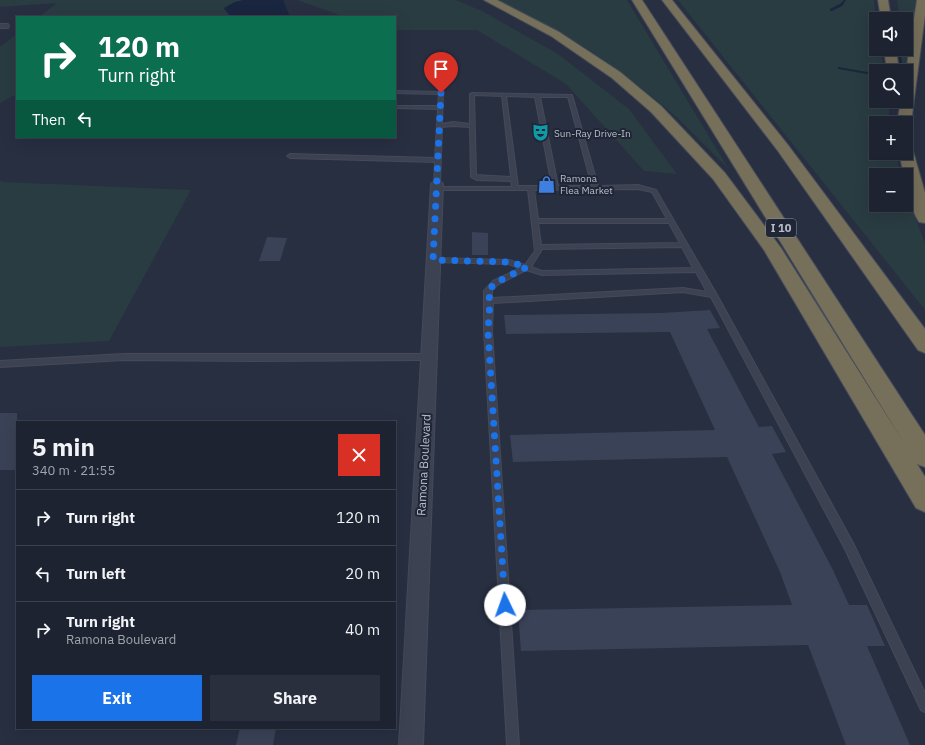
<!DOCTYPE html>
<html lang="en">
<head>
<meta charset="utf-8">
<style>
	body { margin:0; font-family:"IBM Plex Sans",sans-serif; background:#2a2f3d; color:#f1f3f6; height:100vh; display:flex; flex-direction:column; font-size:15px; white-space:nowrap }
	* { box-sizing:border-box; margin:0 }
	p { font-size:13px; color:#a0a4ab }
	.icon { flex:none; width:22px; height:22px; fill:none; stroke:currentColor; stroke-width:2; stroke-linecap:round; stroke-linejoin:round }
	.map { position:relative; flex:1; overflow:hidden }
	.details { position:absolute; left:16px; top:421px; width:380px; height:308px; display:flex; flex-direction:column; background:#1d2331; border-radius:0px; box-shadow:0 4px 16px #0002,0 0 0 1px #3b404d }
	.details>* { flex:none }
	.guide { position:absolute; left:16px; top:16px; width:380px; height:122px; border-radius:0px; box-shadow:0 4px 16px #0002,0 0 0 1px #3b404d; background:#0b6e4f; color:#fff; overflow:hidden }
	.buttons { position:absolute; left:869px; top:12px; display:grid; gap:8px }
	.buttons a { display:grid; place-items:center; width:44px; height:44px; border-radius:0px; background:#1d2331; box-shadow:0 4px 16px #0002,0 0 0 1px #3b404d; font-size:20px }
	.pin { position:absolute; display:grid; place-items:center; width:34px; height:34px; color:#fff; margin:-41px -17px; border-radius:50% 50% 50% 0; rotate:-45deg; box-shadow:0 0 4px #0007 }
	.pin .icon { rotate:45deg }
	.me { position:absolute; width:44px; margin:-22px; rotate:357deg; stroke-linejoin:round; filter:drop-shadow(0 0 3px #0008) }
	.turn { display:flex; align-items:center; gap:14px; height:84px; padding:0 16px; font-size:18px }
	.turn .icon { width:52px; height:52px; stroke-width:2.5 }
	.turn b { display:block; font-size:28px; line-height:34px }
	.then { display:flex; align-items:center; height:38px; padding:0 16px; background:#0003; gap:8px; font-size:15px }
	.round { display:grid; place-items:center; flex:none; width:42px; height:42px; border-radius:0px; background:#2a2f3d }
	.head { display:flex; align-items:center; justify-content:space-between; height:68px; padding:0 16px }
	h1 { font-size:24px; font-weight:700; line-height:30px }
	.cta { display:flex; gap:8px; margin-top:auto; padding:8px 16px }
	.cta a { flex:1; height:46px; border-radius:0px; background:#1a73e8; color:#fff; font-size:16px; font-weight:700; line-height:46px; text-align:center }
	.cta a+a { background:#2a2f3d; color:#f1f3f6 }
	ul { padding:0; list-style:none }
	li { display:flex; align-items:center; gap:12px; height:56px; padding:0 16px; border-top:1px solid #3b404d }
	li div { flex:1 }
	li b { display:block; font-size:15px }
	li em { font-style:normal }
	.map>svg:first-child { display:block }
	.green { fill:#293c42 }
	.water { fill:#1a253f }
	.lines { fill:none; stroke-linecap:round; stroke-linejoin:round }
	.stream { fill:#1a253f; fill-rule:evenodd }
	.building { fill:#3a4257 }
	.service-casing { stroke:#454a5a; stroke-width:2 }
	.minor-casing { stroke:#454a5a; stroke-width:2 }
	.motorway-casing { stroke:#464c5b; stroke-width:2 }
	.service { fill:#3c4251; fill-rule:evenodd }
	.minor { fill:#3c4251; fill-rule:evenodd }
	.motorway { fill:#766f59; fill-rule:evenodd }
	.route { stroke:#1a73e8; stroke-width:7; stroke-dasharray:0 12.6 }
	.labels { text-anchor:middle; stroke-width:4; stroke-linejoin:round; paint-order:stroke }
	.far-poi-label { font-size:10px; fill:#b8bdcb; stroke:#202636; text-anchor:start }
	.shield { fill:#202636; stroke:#8a909e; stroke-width:1 }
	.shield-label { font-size:11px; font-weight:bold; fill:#b8bdcb }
	.street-label { font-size:12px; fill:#b8bdcb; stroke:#202636 }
</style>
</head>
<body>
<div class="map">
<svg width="925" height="745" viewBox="0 0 925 745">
	<rect width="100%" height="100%" fill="#272f41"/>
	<path class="green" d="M 0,0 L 244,0 L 235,2 L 224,9 L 231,17 L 39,17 L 57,3 L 0,7 Z
		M 297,0 L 456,0 L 482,11 L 558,54 L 629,109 L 677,174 L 644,171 L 566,84 L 477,30 L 395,30 L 395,17 L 345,17 Z
		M 497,0 L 627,0 L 728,168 C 707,148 688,127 666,108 C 615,64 558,28 497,0 Z
		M 678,0 L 874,0 L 876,20 L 876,49 L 881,49 L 884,71 L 876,71 L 876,101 L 888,101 L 890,123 L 876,123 L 876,153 L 895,153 L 901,175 L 876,175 L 876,205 L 906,205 L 906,193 L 925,243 L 925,310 Z
		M 897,0 L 919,0 L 911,48 L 905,65 L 901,64 L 900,49 L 906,49 L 906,19 L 899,19 Z
		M 17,34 L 17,94 L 0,103 L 0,47 Z
		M 0,180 L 3,182 L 191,190 L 109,341 L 0,347 Z"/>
	<path class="water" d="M 244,0 L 283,0 L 290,17 L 231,17 L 224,8 L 235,2 Z"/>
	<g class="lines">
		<path class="stream" d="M 844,0 L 846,0 L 842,6 L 832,11 L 830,11 L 830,9 L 840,4 Z
			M 898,49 L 900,49 L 902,65 L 900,64 Z
			M 838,67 L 867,72 L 869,73 L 867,74 L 839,69 L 838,69 Z"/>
	</g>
	<path class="building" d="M 472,232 L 488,233 L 488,255 L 472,255 Z
		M 267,237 L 287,238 L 280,261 L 259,261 Z
		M 710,310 L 720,328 L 707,329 L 759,427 L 772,426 L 786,452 L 772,454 L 833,570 L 849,605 L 867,605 L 885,646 L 867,646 L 910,745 L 846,745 L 808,645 L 521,651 L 518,610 L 792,605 L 780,572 L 727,457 L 513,462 L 510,435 L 715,430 L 670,332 L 506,334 L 504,315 L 661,313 Z
		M 0,413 L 17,413 L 17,470 L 0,470 Z
		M 240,728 L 276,728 L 273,745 L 236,745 Z"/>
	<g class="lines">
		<defs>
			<path id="service" d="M 395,91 L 443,92 L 442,124 L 453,122 L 470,124 L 470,94 L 472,93 L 572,95 L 598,186 L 638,185 L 656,190 L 717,295 L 853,543 L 925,693 L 925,712 L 921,710 L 845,549 L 711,297 L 683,292 L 493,303 L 492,331 L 519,745 L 507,745 L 484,331 L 484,291 L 493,281 L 520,268 L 508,264 L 433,262 L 430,260 L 433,258 L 509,260 L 525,265 L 535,251 L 528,190 L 435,190 L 435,188 L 437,187 L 512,187 L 511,181 L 477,180 L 471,177 L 470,127 L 453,126 L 442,127 L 440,184 L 437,186 L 434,184 L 435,162 L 290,158 L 287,156 L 290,154 L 435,158 L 438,109 L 395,108 L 395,106 L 438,106 L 439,94 L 395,93 ZM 474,95 L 502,96 L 511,177 L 476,175 ZM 506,96 L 535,97 L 552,186 L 518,186 ZM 540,97 L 568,97 L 592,186 L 558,186 ZM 638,189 L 652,192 L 667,219 L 538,219 L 534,190 ZM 538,223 L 669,223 L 680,243 L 541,245 ZM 682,247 L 693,268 L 542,271 L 531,267 L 541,251 L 541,249 ZM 526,270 L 542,275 L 696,272 L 707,292 L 683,288 L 492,298 L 492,291 L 497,285 Z
				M 124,354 L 429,354 L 433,357 L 429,360 L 255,361 L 124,360 L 0,367 L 0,361 Z"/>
			<path id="minor" d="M 0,24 L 8,24 L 9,26 L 8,28 L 0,28 Z
				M 437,181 L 441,182 L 443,184 L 423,745 L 399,745 L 431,184 L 433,182 Z"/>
			<path id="motorway" d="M 484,0 L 497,0 L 559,32 L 620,72 L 661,106 L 725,173 L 781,248 L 904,443 L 632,0 L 642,0 L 925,435 L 925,467 L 917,464 L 925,477 L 925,512 L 916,508 L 764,250 L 713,179 L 651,112 L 612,78 L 551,36 Z
				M 662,0 L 672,0 L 788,145 L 925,329 L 925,353 L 918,350 L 778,151 Z
				M 878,0 L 888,0 L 891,19 L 881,19 Z
				M 917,0 L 925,0 L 925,15 L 911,123 L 906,127 L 906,123 L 897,123 L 901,101 L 906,101 L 906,71 Z
				M 884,49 L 896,49 L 899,71 L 887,71 Z
				M 906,147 L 911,148 L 913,151 L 925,193 L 925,223 L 919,222 C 911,209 906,190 906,175 L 904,175 L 899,153 L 906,153 Z"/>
		</defs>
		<use href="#service" class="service-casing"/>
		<use href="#minor" class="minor-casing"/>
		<use href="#motorway" class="motorway-casing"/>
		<use href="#service" class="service"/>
		<use href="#minor" class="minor"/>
		<use href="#motorway" class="motorway"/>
	</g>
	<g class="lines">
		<path class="route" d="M 441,93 L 433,260 L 509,262 L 527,267 L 495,283 L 488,291 L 490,301 L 488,331 L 505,605"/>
	</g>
	<defs>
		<symbol id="theatre-bare" viewBox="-9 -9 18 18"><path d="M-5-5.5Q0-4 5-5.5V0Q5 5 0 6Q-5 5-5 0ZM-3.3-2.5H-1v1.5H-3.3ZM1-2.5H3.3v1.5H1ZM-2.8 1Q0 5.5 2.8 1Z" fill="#0f9aa8" stroke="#202636" stroke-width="2.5" paint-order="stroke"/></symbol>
		<symbol id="shop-bare" viewBox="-9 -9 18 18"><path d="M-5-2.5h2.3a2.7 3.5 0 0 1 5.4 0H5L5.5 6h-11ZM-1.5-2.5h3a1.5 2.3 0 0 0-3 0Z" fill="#3f7fe0" stroke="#202636" stroke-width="2.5" paint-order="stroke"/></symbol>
	</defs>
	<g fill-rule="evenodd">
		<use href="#theatre-bare" x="528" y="120" width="25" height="25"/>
		<use href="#shop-bare" x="534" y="172" width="25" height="25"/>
	</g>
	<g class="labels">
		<g class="far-poi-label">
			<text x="554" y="137">Sun-Ray Drive-In</text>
			<text x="560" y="182">Ramona<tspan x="560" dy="12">Flea Market</tspan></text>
		</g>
		<rect class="shield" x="766" y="219" width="30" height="18" rx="3"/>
		<g class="shield-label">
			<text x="781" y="232">I 10</text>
		</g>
		<g class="street-label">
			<text transform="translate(424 465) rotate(-87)" y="4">Ramona Boulevard</text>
		</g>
	</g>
</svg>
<div class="buttons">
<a><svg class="icon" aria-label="sound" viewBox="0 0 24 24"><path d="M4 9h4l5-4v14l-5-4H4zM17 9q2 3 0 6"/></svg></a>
<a><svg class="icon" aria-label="search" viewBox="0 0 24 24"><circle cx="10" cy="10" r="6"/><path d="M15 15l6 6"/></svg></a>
<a>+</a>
<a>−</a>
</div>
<div class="pin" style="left:441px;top:93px;background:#d93025"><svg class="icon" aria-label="arrive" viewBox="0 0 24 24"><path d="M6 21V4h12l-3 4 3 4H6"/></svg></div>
<svg class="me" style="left:505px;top:605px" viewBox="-20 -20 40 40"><circle r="19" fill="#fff"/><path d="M0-13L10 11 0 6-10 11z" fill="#1a73e8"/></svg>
<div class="guide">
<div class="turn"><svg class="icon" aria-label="right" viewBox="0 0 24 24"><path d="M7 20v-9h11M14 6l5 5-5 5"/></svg><div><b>120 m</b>Turn right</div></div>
<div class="then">Then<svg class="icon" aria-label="left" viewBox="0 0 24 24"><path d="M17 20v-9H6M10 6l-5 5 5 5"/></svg></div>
</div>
<section class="details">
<div class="head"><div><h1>5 min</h1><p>340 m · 21:55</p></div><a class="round" style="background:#d93025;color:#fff"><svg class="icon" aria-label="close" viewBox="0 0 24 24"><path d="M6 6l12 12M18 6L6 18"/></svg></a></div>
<ul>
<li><svg class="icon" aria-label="right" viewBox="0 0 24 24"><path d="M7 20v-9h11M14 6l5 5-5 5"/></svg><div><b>Turn right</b></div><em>120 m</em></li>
<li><svg class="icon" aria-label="left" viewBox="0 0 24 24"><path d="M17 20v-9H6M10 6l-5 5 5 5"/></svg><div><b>Turn left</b></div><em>20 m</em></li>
<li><svg class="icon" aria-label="right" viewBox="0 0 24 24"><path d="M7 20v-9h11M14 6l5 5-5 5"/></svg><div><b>Turn right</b><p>Ramona Boulevard</p></div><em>40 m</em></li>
</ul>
<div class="cta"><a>Exit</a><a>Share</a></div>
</section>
</div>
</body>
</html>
